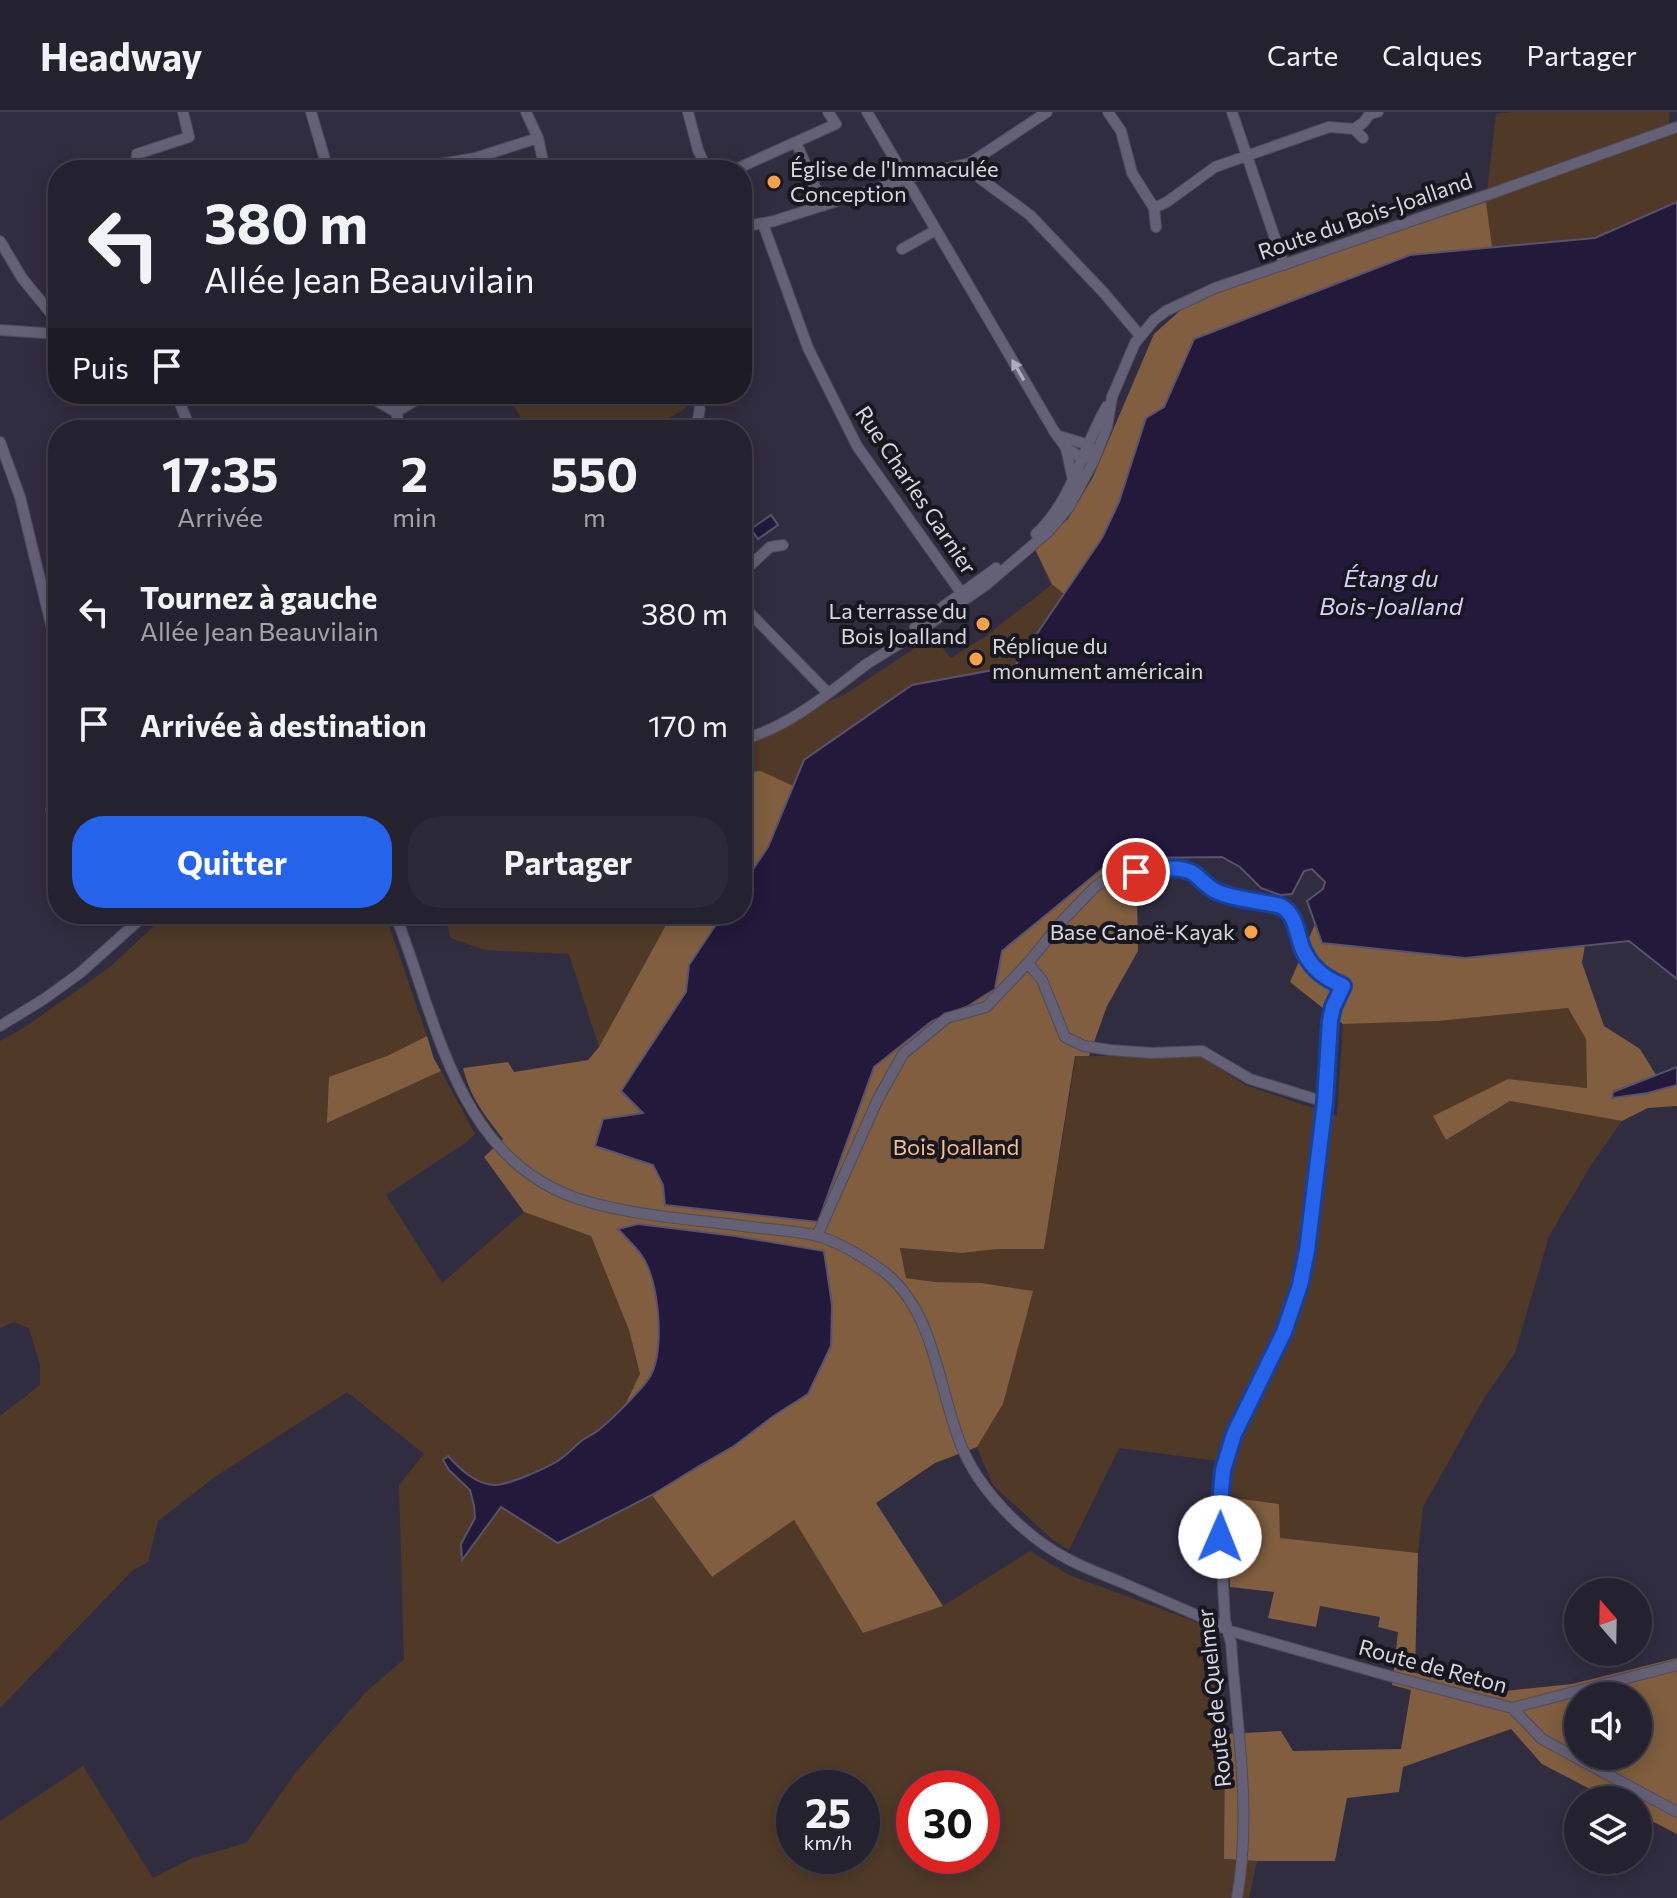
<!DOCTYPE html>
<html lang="fr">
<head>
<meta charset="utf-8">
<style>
	body { margin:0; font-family:Commissioner,sans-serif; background:#2d2a38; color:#f1f3f6; height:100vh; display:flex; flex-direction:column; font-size:30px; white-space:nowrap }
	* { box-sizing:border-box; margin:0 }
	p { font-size:26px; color:#a3a4ab }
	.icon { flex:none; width:44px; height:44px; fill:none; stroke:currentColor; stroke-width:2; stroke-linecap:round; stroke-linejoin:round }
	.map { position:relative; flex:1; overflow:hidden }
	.panel { position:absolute; left:48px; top:308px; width:704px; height:504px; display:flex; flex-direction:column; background:#252230; border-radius:32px; box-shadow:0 4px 20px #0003,0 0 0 2px #423f4c }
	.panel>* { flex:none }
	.banner { position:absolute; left:48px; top:48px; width:704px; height:244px; border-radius:32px; box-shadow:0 4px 20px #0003,0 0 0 2px #423f4c; background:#252230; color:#f1f3f6; overflow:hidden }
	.needle { width:52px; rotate:340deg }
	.buttons { position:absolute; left:1564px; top:1466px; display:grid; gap:16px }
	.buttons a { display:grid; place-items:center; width:88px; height:88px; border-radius:50%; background:#252230; box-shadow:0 4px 20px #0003,0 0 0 2px #423f4c; font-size:40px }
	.speed { position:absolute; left:776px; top:1658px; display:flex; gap:16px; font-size:40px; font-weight:700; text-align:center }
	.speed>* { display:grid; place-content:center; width:104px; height:104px; border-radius:50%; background:#252230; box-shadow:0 4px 20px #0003,0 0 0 2px #423f4c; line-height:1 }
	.speed small { font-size:20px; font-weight:400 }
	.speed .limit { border:12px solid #d22; background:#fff; color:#111 }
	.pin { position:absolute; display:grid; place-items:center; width:68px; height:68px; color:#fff; margin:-34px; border:4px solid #fff; border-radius:50%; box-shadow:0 2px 8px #0007 }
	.me { position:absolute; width:88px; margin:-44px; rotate:1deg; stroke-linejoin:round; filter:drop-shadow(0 0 6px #0008) }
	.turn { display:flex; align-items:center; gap:28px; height:168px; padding:0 24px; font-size:36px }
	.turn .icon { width:104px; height:104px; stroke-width:2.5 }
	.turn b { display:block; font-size:56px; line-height:68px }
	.then { display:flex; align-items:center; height:76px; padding:0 24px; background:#0003; gap:16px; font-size:30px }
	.eta { display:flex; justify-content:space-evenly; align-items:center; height:136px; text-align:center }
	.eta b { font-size:48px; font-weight:700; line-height:56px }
	.action { display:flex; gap:16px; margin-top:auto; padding:16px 24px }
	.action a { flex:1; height:92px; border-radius:32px; background:#2563eb; color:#fff; font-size:32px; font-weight:700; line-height:92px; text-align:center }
	.action a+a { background:#2d2a38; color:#f1f3f6 }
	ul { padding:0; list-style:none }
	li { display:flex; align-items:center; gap:24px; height:112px; padding:0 24px }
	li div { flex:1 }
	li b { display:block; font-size:30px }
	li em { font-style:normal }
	header { display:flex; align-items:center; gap:48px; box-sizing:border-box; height:112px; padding:0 40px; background:#252230; border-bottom:2px solid #423f4c }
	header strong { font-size:38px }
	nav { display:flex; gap:44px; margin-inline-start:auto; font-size:28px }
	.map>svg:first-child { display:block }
	.green { fill:#503a27; fill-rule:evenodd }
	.forest { fill:#805e3f; fill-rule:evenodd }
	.water { fill:#22193b; stroke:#59526d; stroke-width:2 }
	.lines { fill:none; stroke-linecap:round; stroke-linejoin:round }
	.minor-casing { stroke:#4e4b5b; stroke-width:12 }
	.minor { stroke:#646076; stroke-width:10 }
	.oneway { fill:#afadbc }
	.route-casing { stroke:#184099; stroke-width:20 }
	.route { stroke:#2563eb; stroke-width:14 }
	.poi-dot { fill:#f8a14a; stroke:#18171f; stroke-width:3 }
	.labels { text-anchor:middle; stroke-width:8; stroke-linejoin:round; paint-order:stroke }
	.poi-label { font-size:22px; fill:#d8d6e2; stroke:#18171f; text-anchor:start }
	.street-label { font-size:22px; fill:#d8d6e2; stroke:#18171f }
	.park-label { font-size:22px; fill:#f8be8b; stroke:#18171f }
	.water-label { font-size:24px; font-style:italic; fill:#d8d1fa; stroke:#18171f }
</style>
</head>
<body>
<header>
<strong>Headway</strong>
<nav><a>Carte</a><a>Calques</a><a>Partager</a></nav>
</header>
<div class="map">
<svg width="1677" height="1786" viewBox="0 0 1677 1786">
	<rect width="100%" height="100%" fill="#312d40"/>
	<path class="green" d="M 1514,0 L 1669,0 L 1669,24 L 1677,21 L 1677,90 L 1596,126 L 1436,140 L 1194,227 L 1164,295 L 1102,426 L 1015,554 L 912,573 L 804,647 L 768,735 L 742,679 L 742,634 L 749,632 L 819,590 L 827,590 L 847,581 L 933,524 L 951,546 L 986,524 L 1051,473 L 1034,435 L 1068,407 L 1093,365 L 1154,222 L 1400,117 L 1486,90 L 1496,2 Z
		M 507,282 L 678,282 L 686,296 L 648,318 L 528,318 Z
		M 167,802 L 385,802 L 427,924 L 387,944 L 327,1011 L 441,959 L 475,1022 L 464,1032 L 386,1083 L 442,1171 L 524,1100 L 591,1124 L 629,1218 L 640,1263 L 625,1293 L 598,1319 L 583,1327 L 558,1349 L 503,1373 L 490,1373 L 474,1367 L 460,1357 L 449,1344 L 449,1358 L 470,1378 L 474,1394 L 475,1406 L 468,1419 L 462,1447 L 501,1395 L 559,1431 L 652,1383 L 712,1465 L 794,1408 L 863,1521 L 943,1494 L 1030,1439 L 1069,1463 L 1202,1512 L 1220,1530 L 1225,1622 L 1224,1747 L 1257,1749 L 1249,1786 L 0,1786 L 0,1709 L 83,1654 L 153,1766 L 193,1746 L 229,1736 L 247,1730 L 296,1660 L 366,1580 L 404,1547 L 399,1373 L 424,1342 L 347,1280 L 216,1364 L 158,1409 L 148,1450 L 132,1459 L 0,1596 L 0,1304 L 40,1273 L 40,1253 L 29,1216 L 14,1210 L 0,1216 L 0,929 L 25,915 L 110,855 ZM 794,1676 L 862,1676 L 862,1744 L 794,1744 ZM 914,1676 L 982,1676 L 982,1744 L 914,1744 Z
		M 444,802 L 672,802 L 599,935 L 569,842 L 485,838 L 451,826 Z
		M 1568,896 L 1586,927 L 1587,976 L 1508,967 L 1446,1028 L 1510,989 L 1622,1009 L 1593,1050 L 1549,1124 L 1515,1241 L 1483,1288 L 1423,1395 L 1418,1441 L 1279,1426 L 1279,1392 L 1228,1385 L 1233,1351 L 1119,1336 L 1069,1438 L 1052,1427 L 993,1373 L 977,1335 L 1003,1292 L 935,1170 L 906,1166 L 900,1136 L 962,1141 L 997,1137 L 1044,1137 L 1076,944 L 1202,945 L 1245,973 L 1337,1004 L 1343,912 L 1438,909 Z"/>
	<path class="forest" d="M 1486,90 L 1492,135 L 1436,140 L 1194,227 L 1164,295 L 1133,349 L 1119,390 L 1102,426 L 1064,482 L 1052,472 L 1034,435 L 1068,407 L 1093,365 L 1154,222 L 1183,196 L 1235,173 Z
		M 761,659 L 793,674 L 768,735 L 742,774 L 742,679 L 751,660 Z
		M 1140,746 L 1137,785 L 1138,839 L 1107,894 L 1089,944 L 1075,944 L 1044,1137 L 997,1137 L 962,1141 L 900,1136 L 906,1166 L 935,1170 L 981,1171 L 1033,1179 L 1003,1292 L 977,1335 L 935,1351 L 876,1391 L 943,1494 L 863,1521 L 794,1408 L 712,1465 L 652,1383 L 734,1334 L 775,1303 L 808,1282 L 824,1139 L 735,1124 L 618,1117 C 626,1126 636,1135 643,1145 C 661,1173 664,1229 652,1260 C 647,1272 633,1284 625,1293 L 640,1262 L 629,1218 L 591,1124 L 524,1100 L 484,1045 L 503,1027 C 484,1002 471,987 463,956 L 508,950 L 514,960 L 588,948 L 599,935 L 672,802 L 723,802 L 689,853 L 686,880 L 622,979 L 643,1001 L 653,1053 L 663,1073 L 817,1110 L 874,955 L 932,909 L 968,894 L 995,877 L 1001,839 L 1112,749 Z
		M 1315,812 L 1322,831 L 1465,846 L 1585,833 L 1582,851 L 1604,914 L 1640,937 L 1656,963 L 1613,979 L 1612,986 L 1648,981 L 1677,973 L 1677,994 L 1648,996 L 1622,1009 L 1510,989 L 1446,1028 L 1433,1004 L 1508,967 L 1587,976 L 1586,927 L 1568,896 L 1438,909 L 1343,912 L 1290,870 Z
		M 427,924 L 434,947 L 441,959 L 327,1011 L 329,965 L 387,944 Z
		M 1228,1385 L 1279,1392 L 1280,1426 L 1418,1441 L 1415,1561 L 1505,1579 L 1572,1572 L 1677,1546 L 1677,1722 L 1638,1702 L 1638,1688 L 1611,1688 L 1542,1652 L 1511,1617 L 1403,1655 L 1399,1680 L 1347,1686 L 1335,1749 L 1257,1749 L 1224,1747 L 1225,1622 L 1281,1619 L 1293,1639 L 1401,1637 L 1411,1578 L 1392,1573 L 1398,1520 L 1378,1515 L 1380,1505 L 1320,1494 L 1316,1515 L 1268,1506 L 1274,1480 L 1230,1475 ZM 1578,1584 L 1638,1584 L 1638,1644 L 1578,1644 Z"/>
	<path class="water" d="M 1677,90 L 1677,867 L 1629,829 L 1465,846 L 1322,831 L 1307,789 L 1323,777 L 1325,770 L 1312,757 L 1304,759 L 1292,782 L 1280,783 L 1261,776 L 1240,755 L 1222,745 L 1140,746 L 1112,749 L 1002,839 L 995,877 L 968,894 L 932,909 L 874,955 L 818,1110 L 665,1093 L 663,1073 L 653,1053 L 595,1034 L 603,1007 L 643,1001 L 621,979 L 686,880 L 689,853 L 723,802 L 742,802 L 742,774 L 768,735 L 804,648 L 912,573 L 1015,554 L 1102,426 L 1119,390 L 1146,306 L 1164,295 L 1194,227 L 1410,143 L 1595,126 Z
		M 771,403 L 778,413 L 758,427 L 751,417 Z
		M 1677,955 L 1677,973 L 1648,981 L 1612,986 L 1613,980 Z
		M 638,1112 L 735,1124 L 824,1139 L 832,1193 L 831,1234 L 808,1282 L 775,1303 L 734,1334 L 699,1354 L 652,1383 L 558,1431 L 501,1395 L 462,1448 L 461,1432 L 475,1406 L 474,1394 L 470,1378 L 449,1358 L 443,1348 L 448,1344 C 460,1357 475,1372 494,1373 C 506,1374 544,1357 556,1350 C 565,1345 572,1337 580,1330 C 586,1325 594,1322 600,1317 C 613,1306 643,1277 651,1263 C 665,1237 659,1168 642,1144 C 635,1134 626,1126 618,1117 Z"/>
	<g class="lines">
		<defs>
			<path id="minor" d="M 311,0 L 328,58
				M 526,0 L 538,26 L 545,58
				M 688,0 L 698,38 L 707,58
				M 867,0 L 1054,319 L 1066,336 L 1079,344 L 1090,347
				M 1108,0 L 1121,19 L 1132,61 L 1154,96 L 1167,90 L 1215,55 L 1329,15 L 1354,17 L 1363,11 L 1370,2 L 1378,0
				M 1232,0 L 1284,153
				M 1354,17 L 1363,26
				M 796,30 L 836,12 L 828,0
				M 970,51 L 973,60 L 982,68 L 1030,103 L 1104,181 L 1137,220 L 1142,222
				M 139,58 L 136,51 L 137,42 L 189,25 L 183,0
				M 392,58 L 429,54 L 475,46 L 538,26
				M 734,58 L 796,30 L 823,94
				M 1154,96 L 1156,115
				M 763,112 L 808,236 L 857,334 L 965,486
				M 742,115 L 774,109 L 922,62 L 970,51 L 1047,0
				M 0,129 L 22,166 L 58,210
				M 902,137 L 936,118
				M 0,218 L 58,222
				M 176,282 L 191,318
				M 368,282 L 370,285 L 396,300 L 399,311 L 396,318
				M 396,300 L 419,286 L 428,282
				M 694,318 C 699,306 702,295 697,282
				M 1059,324 L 1089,333 L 1092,339
				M 0,330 L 20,385 L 58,541
				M 1066,336 L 1073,368
				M 1036,422 C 1073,388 1082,336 1107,294
				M 742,461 L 770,435 L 783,433
				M 742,493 L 828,581
				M 915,515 L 996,456
				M 865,553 L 912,524 L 986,473 L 1048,420 L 1069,395 L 1094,348 L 1107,315 L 1112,285 L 1135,231 L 1154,208 L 1166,199 L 1215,176 L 1493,81 L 1677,15
				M 742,628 C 790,614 829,581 868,551
				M 51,698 L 58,692
				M 395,802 C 437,907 456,1049 582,1088 C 631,1103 685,1107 736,1113 C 762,1117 789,1118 814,1123 C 836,1128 871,1149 888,1163 C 935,1203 939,1279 961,1333 C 978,1377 1024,1424 1066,1446 C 1082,1455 1099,1461 1116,1468 C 1149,1482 1182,1497 1215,1511 L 1227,1518 L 1386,1563 L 1512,1596 L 1677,1553
				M 1028,851 L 1042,868 L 1065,925 L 1084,934 L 1110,938 L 1152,941 L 1202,939 L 1250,967 L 1325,990
				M 0,914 L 44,887 L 80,861 L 146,802
				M 817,1124 L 877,989 L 903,942 L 947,906 L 986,895 L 1028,851 L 1063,808 L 1095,775 L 1114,762 L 1178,757 L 1194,761 L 1208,775 L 1220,781 L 1281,794 C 1298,804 1296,824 1304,840 C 1313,858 1325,866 1343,874 L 1333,895 L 1330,909 L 1325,990 L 1307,1139 L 1300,1173 L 1284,1220 L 1234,1322 L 1223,1358 L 1219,1403 L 1225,1508 L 1231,1531 C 1237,1616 1252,1701 1237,1786
				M 1512,1596 L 1542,1627 L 1677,1700"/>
		</defs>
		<use href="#minor" class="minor-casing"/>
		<use href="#minor" class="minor"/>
	</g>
	<defs><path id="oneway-solid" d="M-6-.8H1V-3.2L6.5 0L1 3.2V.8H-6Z" transform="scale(2)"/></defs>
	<use class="oneway" href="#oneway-solid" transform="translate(1018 258) rotate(-120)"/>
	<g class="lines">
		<defs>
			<path id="route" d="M 1136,760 C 1152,759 1178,752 1193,761 C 1202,767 1207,776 1218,780 C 1237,788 1261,789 1281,794 C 1298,804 1296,824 1304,840 C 1313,858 1325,866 1343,874 L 1333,895 L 1330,909 L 1325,990 L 1307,1139 L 1300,1173 L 1284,1220 L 1234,1322 L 1223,1358 L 1219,1403 L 1220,1425"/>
		</defs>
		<use href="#route" class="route-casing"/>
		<use href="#route" class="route"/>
	</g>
	<g class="poi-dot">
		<circle cx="774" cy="70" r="8"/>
		<circle cx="983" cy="512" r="8"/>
		<circle cx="976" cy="547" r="8"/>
		<circle cx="1251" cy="820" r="8"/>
	</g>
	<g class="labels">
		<g class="poi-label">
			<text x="790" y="65">Église de l'Immaculée<tspan x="790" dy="25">Conception</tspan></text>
			<text x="967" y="507" text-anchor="end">La terrasse du<tspan x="967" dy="25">Bois Joalland</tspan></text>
			<text x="992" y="542">Réplique du<tspan x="992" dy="25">monument américain</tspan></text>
			<text x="1235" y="828" text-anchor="end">Base Canoë-Kayak</text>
		</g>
		<g class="street-label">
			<text transform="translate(1365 104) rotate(-19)" y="8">Route du Bois-Joalland</text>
			<text transform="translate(916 378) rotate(56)" y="8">Rue Charles Garnier</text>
			<text transform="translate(1433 1554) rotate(15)" y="8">Route de Reton</text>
			<text transform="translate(1214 1586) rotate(-96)" y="8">Route de Quelmer</text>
		</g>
		<g class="park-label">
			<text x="956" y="1043">Bois Joalland</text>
		</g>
		<g class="water-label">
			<text x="1391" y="475">Étang du<tspan x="1391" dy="28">Bois-Joalland</tspan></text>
		</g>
	</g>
</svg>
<div class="buttons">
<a><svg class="needle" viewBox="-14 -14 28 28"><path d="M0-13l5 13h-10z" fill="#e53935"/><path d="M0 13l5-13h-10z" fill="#a3a4ab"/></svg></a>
<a><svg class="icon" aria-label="sound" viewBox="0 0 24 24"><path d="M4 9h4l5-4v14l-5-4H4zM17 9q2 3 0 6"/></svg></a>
<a><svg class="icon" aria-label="layers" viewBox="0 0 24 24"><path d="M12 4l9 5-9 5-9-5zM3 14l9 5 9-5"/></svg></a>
</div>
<div class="speed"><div>25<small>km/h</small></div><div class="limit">30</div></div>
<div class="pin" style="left:1136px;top:760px;background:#d93025"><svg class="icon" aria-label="arrive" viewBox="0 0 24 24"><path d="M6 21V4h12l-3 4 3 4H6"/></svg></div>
<svg class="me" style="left:1220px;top:1425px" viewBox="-20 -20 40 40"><circle r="19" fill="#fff"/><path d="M0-13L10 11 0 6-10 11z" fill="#2563eb"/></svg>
<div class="banner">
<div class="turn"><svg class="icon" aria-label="left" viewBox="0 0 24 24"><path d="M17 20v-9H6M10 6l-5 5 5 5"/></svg><div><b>380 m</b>Allée Jean Beauvilain</div></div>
<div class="then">Puis<svg class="icon" aria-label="arrive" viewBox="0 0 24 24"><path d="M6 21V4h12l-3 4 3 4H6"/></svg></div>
</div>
<section class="panel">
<div class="eta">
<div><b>17:35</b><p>Arrivée</p></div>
<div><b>2</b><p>min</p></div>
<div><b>550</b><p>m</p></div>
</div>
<ul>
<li><svg class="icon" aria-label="left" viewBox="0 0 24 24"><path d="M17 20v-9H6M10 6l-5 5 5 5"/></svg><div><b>Tournez à gauche</b><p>Allée Jean Beauvilain</p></div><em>380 m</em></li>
<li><svg class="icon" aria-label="arrive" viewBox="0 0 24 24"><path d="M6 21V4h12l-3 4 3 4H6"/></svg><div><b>Arrivée à destination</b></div><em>170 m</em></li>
</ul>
<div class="action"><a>Quitter</a><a>Partager</a></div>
</section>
</div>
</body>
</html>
